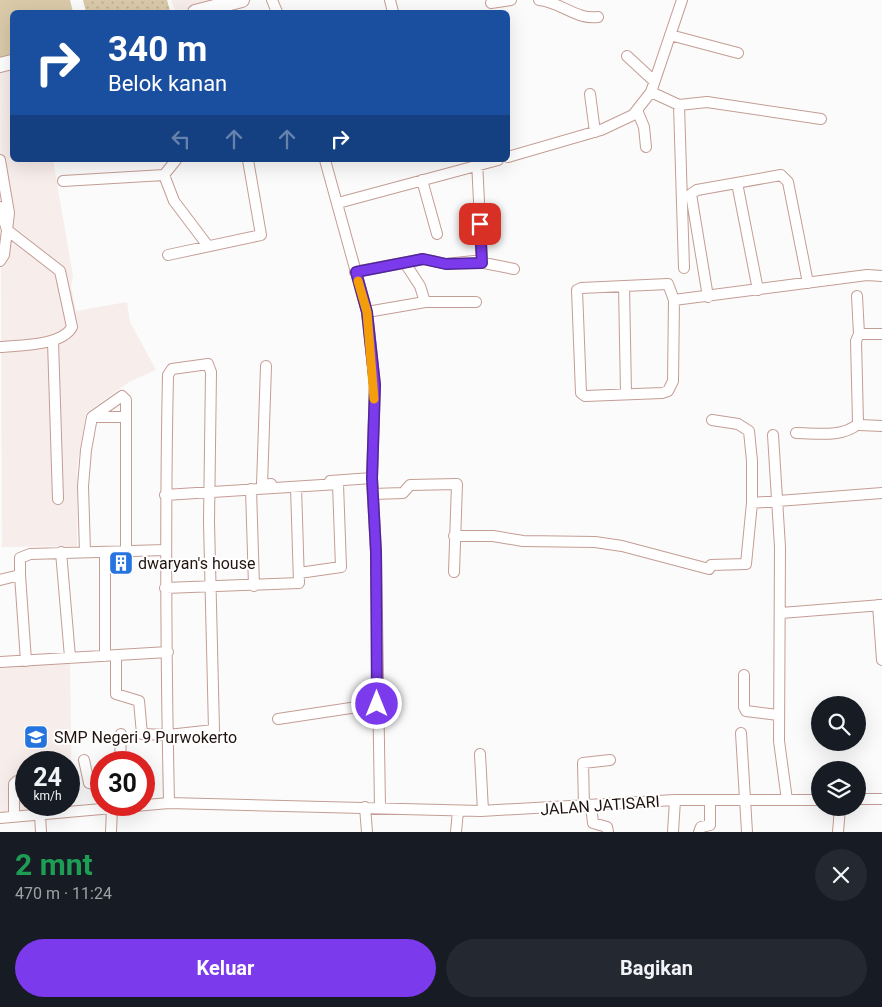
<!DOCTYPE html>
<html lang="id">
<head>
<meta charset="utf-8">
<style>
	body { margin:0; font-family:Roboto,sans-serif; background:#242831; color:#f1f3f6; height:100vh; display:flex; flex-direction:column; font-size:19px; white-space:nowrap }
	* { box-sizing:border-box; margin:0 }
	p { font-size:16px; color:#9ea1a6 }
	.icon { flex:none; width:28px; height:28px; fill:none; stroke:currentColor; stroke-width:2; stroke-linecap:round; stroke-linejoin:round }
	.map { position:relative; height:832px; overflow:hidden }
	.sheet { display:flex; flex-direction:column; background:#171b24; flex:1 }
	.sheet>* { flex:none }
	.hud { position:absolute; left:10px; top:10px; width:500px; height:152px; border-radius:8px; box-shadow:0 5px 20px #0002; background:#1a4fa0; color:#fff; overflow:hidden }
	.tools { position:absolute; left:811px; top:696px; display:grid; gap:10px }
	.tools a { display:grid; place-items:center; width:55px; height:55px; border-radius:50%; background:#171b24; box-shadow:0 5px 20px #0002; font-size:25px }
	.speed { position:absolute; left:15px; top:751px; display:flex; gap:10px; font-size:25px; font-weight:700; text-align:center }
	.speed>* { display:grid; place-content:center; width:65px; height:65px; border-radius:50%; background:#171b24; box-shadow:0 5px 20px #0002; line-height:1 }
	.speed small { font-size:12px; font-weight:400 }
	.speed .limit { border:8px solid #d22; background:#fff; color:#111 }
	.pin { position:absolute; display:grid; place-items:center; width:42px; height:42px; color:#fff; margin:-21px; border-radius:10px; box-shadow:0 2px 8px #0006 }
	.me { position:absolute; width:55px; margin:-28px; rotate:0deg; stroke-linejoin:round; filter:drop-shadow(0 0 4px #0008) }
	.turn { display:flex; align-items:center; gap:18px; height:105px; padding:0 15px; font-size:22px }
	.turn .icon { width:65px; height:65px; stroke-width:2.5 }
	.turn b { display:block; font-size:35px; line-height:42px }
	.lanes { display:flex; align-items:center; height:48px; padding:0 15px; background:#0003; justify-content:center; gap:25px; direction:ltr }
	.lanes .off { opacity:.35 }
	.round { display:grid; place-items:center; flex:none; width:52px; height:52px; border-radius:26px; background:#242831 }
	.head { display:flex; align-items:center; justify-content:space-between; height:85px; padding:0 15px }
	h1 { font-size:30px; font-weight:700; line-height:38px; color:#1e9e55 }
	.button { display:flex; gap:10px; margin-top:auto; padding:10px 15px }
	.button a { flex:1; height:58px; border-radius:30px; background:#7c3aed; color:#fff; font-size:20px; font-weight:700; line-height:58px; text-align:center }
	.button a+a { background:#242831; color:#f1f3f6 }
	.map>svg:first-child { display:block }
	.built { fill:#f7edea; fill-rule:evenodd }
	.grass { fill:url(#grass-dots) }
	.park { fill:#dacaa9 }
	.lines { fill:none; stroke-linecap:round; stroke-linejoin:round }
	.minor-casing { stroke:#c49d95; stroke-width:12 }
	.major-casing { stroke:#c49d95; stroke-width:16 }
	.minor { stroke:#fff; stroke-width:10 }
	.major { stroke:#fff; stroke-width:14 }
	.route-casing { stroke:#51269a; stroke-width:12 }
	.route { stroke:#7c3aed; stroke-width:9 }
	.slow { stroke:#f59e0b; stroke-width:9 }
	.labels { text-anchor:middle; stroke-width:4; stroke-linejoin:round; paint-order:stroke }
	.poi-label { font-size:16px; fill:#221411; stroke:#fff; text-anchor:start }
	.street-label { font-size:16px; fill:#221411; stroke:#fff }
</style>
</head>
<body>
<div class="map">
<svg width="882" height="832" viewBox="0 0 882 832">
	<defs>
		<pattern id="grass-dots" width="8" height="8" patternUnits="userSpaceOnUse" patternTransform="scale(1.25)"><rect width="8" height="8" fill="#dacaa9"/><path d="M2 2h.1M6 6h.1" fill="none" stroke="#bbad90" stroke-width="1.8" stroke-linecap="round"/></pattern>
	</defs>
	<rect width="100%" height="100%" fill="#fbfbfb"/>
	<path class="built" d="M 171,0 L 223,0 L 176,12 Z
		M 12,62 L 12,160 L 53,160 L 73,276 L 71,286 L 76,311 L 127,302 L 130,322 L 156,370 L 129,382 L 86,413 L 77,468 L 77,546 L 2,547 L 0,65 Z
		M 70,663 L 72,807 L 0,813 L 0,667 ZM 26,762 L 69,762 L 69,805 L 26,805 Z"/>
	<path class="grass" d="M 83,0 L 167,0 L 170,11 L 100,12 L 99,10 L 86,12 Z"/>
	<path class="park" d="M 0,0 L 70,0 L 73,12 L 12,12 L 12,55 L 0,58 Z"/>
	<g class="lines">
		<defs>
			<path id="minor" d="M 272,0 L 277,12
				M 390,0 L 393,12
				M 539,0 C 561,2 576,20 598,17
				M 491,3 L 511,0
				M 670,35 L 738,53
				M 627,56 L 654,81
				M 651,92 L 679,105 L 707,102 L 821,119
				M 590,94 L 595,132
				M 679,105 L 684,268
				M 637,110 L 644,127 L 646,147
				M 508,157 L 601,130 L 633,115 L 651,92 L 682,0
				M 0,160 L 9,213 L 7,230 L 0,207
				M 176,160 L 164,175 L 174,201 L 208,246
				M 325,160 L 367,312 L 375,385 L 372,478 L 376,552 L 380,808
				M 477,161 L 482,263
				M 422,180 L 437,234
				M 63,181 L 164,175
				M 737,183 L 758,290
				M 338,203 L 498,160
				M 168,255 L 261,235 L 248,160
				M 0,261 L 4,255 L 7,230 L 60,271 L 72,327 C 62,346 20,345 0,347
				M 405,263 L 420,286 L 425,302
				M 355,272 L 423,259 L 446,264 L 474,261 L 514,269
				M 668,284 L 674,300 L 673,381 L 668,391 L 662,393 L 585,396 L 581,393 L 577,290 L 581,288 Z
				M 624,286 L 626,393
				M 857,296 L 859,334
				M 708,297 L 691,194 L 697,190 L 781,175 L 788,182 L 808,283
				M 674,300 L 867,275 L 882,276
				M 367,312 L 425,302 L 476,302
				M 882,334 L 859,334 L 856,341 L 858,422 L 860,425 L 882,426
				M 53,341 L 58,499
				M 266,366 L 262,485 L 271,484
				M 92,417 L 126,417
				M 712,420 L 738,424 L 749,431 L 752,461 L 752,503
				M 796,433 C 815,433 842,438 858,424
				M 773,435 L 780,547 L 779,741 L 787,800
				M 330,481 L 372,478
				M 251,489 L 254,586
				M 373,494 L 403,493 L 410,485 L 457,484 L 454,572
				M 165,495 L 338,484 L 341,567 L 299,573
				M 454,536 L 493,536 L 523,541 L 595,542 L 622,546 L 709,569 L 711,565 L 746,564 L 752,503 L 882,493
				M 61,552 L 70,657
				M 85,552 L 83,486 L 86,450 L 92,417 L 122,396 L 126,400 L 126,551
				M 105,552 L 105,656
				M 20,575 L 26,661
				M 0,580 L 20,575 L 20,558 L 30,554 L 165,550
				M 165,588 L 299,583 L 296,487
				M 878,605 L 882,660
				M 781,613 L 882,605
				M 116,656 L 116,694 L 139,701 L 142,734 L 168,735 L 214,730 L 209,522 L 211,372 L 208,364 L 172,369 L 168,375 C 165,518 166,661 169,803
				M 0,662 L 168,652
				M 744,675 L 744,707 L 746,711 L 778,715
				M 278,719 L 377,704
				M 741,733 L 747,832
				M 480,754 L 483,811
				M 84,760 L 89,783 L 101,785
				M 120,762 L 121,734
				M 858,799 L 882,799
				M 584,806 L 583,763 L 610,760
				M 591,806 L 593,823 L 607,827 L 608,832
				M 365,807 L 367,832
				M 36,815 L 38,805
				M 40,815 L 41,832
				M 14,817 L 14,784 L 17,781 L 26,781
				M 0,818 L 169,803 L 481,811 L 675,800 L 820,800
				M 111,832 L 112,808
				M 456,832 L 458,811
				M 673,832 L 675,800
				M 699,832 L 701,827 L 710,825 L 710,800
				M 838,832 L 840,808"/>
			<path id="major" d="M 195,12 L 242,0
				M 0,65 L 12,62"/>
		</defs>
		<use href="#minor" class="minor-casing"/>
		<use href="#major" class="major-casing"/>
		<use href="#minor" class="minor"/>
		<use href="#major" class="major"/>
	</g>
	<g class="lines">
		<defs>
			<path id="route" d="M 377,704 L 376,552 L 372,478 L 375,385 L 367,312 L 356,272 L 423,259 L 446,264 L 482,263 L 480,224"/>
		</defs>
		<use href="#route" class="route-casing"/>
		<use href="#route" class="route"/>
		<path class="slow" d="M 358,281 L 367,312 L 374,399"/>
	</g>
	<defs>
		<symbol id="building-square" viewBox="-11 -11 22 22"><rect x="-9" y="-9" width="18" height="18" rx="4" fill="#2674df" stroke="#fff"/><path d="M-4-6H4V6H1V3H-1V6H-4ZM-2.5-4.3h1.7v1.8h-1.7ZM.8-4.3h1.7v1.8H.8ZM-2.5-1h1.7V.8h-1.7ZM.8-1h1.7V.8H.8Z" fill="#fff"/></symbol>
		<symbol id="school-square" viewBox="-11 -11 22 22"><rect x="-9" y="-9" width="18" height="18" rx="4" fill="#2674df" stroke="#fff"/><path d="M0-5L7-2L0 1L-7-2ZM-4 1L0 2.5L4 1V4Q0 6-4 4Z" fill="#fff"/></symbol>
	</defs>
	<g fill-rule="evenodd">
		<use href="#building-square" x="107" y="549" width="28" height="28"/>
		<use href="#school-square" x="22" y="723" width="28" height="28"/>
	</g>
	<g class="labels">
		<g class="poi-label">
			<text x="138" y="569">dwaryan's house</text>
			<text x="54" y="743">SMP Negeri 9 Purwokerto</text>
		</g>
		<g class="street-label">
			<text transform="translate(600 805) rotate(-4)" y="6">JALAN JATISARI</text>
		</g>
	</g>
</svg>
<div class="tools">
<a><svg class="icon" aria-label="search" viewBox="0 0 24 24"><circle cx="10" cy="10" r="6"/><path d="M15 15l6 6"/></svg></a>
<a><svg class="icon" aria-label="layers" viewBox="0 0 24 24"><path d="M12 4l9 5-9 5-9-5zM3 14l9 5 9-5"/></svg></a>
</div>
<div class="speed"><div>24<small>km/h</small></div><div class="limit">30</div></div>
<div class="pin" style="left:480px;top:224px;background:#d93025"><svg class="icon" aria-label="arrive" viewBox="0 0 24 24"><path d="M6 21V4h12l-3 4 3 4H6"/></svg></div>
<svg class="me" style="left:377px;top:704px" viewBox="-20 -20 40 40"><circle r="17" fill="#7c3aed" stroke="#fff" stroke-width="3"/><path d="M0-11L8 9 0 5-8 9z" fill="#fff"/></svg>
<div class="hud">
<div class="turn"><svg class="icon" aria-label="right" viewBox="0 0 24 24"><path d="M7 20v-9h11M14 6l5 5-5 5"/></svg><div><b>340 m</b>Belok kanan</div></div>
<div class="lanes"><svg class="icon off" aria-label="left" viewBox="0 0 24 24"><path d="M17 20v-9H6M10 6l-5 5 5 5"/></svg><svg class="icon off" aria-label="ahead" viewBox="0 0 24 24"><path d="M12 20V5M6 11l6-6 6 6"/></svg><svg class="icon off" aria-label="ahead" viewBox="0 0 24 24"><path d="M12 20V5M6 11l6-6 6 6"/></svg><svg class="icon" aria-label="right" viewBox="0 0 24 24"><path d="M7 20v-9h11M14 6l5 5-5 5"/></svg></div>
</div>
</div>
<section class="sheet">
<div class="head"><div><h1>2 mnt</h1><p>470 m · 11:24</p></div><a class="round"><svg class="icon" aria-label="close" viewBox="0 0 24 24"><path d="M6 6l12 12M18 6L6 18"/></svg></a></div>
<div class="button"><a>Keluar</a><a>Bagikan</a></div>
</section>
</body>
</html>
